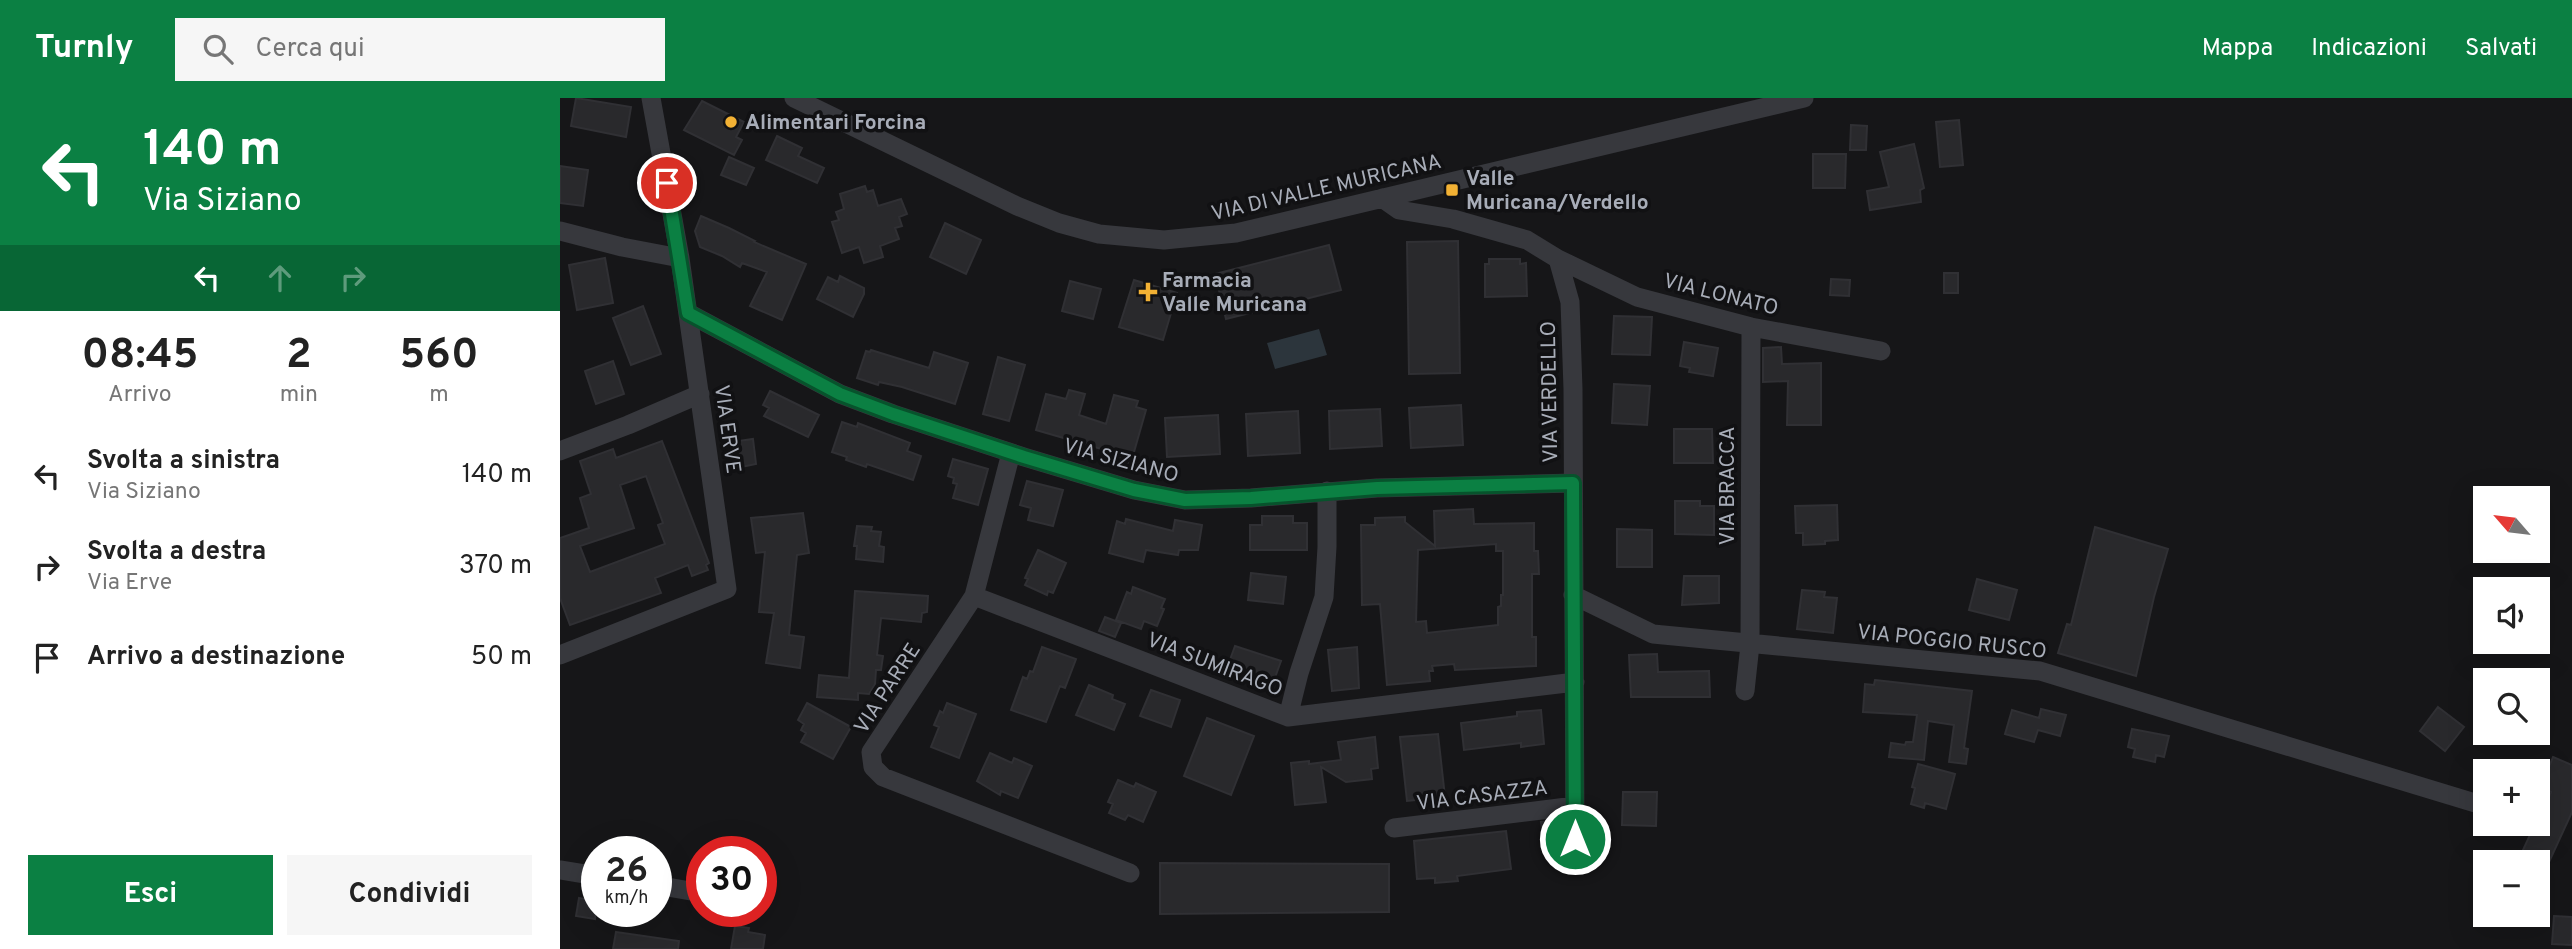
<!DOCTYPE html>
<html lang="it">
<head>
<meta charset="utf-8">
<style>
	body { margin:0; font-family:Overpass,sans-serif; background:#f6f6f6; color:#222; height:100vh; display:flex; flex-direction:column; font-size:26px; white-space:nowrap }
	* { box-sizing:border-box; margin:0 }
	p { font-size:23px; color:#767676 }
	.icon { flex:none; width:38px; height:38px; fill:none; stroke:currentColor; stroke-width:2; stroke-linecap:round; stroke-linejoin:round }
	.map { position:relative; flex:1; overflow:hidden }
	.panel { display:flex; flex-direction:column; background:#fff; width:560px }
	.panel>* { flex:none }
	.banner { background:#0b8043; color:#fff; overflow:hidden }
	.needle { width:46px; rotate:298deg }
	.controls { position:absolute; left:1913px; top:388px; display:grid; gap:14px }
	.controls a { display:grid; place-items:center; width:77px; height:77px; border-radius:0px; background:#fff; box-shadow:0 7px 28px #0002; font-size:35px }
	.speed { position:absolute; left:21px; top:738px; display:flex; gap:14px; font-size:35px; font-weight:700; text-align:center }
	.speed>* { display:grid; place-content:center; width:91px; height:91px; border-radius:50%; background:#fff; box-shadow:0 7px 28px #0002; line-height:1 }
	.speed small { font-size:18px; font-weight:400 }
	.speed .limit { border:10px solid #d22; background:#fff; color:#111 }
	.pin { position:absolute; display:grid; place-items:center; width:60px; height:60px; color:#fff; margin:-30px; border:4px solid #fff; border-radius:50%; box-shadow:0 2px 7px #0007 }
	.me { position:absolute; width:77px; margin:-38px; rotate:0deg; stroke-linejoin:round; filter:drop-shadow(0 0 5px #0008) }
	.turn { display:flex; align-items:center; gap:24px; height:147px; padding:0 28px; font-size:32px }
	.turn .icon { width:91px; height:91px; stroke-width:2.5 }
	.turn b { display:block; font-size:49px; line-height:60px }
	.lanes { display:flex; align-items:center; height:66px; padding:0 28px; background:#0003; justify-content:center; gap:35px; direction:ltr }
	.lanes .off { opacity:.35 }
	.eta { display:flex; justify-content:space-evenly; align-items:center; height:119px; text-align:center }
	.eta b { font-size:42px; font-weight:700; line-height:49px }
	.action { display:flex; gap:14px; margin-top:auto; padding:14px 28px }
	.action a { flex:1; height:80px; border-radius:0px; background:#0b8043; color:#fff; font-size:28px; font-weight:700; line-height:80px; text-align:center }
	.action a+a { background:#f6f6f6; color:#222 }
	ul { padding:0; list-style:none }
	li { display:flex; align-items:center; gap:21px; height:91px; padding:0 28px }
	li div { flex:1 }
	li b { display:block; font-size:26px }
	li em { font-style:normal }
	header { display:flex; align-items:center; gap:42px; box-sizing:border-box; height:98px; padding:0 35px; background:#0b8043; color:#fff }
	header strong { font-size:33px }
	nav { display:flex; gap:38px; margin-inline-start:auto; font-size:24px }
	.search { width:490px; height:63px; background:#f6f6f6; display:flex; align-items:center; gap:18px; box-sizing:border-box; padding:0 24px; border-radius:0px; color:#767676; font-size:26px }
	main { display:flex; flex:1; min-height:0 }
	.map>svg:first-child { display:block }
	.water { fill:#2c353c }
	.building { fill:#29292c; stroke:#303034; stroke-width:2; fill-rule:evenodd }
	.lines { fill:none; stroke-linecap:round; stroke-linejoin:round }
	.minor { stroke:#37383d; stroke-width:19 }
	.route-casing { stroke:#07532c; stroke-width:18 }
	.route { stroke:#0b8043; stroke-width:12 }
	.poi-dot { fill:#f2b134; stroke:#111113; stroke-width:2.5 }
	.labels { text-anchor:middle; stroke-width:7; stroke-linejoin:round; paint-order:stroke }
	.poi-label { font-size:21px; font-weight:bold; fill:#a8adb8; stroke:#111113; text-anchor:start }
	.street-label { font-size:21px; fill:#a8adb8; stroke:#111113 }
</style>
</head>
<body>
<header>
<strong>Turnly</strong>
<div class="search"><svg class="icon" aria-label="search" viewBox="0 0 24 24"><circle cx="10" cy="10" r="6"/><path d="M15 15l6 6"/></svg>Cerca qui</div>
<nav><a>Mappa</a><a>Indicazioni</a><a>Salvati</a></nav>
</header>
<main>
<section class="panel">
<div class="banner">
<div class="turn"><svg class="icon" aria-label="left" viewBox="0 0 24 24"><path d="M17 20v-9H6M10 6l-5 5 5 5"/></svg><div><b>140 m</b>Via Siziano</div></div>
<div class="lanes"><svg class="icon" aria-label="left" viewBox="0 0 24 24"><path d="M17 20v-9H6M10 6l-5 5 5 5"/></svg><svg class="icon off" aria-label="ahead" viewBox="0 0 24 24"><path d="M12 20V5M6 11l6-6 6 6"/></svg><svg class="icon off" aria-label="right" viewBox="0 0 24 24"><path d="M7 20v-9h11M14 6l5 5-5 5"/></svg></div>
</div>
<div class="eta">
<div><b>08:45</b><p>Arrivo</p></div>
<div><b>2</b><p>min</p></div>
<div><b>560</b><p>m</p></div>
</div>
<ul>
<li><svg class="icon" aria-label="left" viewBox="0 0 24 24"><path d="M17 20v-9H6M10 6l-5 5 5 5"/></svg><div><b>Svolta a sinistra</b><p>Via Siziano</p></div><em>140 m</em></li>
<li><svg class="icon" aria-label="right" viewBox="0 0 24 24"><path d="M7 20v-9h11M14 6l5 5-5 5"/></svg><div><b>Svolta a destra</b><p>Via Erve</p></div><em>370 m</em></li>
<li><svg class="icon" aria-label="arrive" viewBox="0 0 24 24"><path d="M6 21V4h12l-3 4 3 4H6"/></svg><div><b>Arrivo a destinazione</b></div><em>50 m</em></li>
</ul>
<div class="action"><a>Esci</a><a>Condividi</a></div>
</section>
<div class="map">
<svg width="2012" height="851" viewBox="0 0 2012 851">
	<rect width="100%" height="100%" fill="#161618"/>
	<path class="water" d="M 759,231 L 767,257 L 715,271 L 707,245 Z"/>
	<path class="building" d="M 16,0 L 71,9 L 66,39 L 11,28 Z
		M 142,3 L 184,24 L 176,39 L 182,42 L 174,57 L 124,32 Z
		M 1399,22 L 1403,67 L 1380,69 L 1376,24 Z
		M 1291,27 L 1307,28 L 1306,52 L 1290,52 Z
		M 217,38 L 242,50 L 238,58 L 264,70 L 257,85 L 206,62 Z
		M 1354,46 L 1364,90 L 1360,92 L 1361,104 L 1310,112 L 1307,93 L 1329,89 L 1320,54 Z
		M 1253,56 L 1286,56 L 1285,90 L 1253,90 Z
		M 169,59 L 194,70 L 186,87 L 161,77 Z
		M 0,68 L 28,72 L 23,108 L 0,105 Z
		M 305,88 L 307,94 L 313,92 L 318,108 L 341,101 L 347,116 L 339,119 L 342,128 L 335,130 L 339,141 L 320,148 L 323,159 L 304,165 L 299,149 L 282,155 L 272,124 L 279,122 L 276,114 L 284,111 L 280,96 Z
		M 141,118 L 169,130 L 195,143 L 194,144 L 246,166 L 222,222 L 190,208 L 207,174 L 182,165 L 180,169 L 162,158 L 140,149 L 135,133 Z
		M 385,125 L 421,142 L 406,176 L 370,159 Z
		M 898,143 L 900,275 L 849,276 L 847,144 Z
		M 769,147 L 781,192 L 666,221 L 655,176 Z
		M 45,160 L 53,205 L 17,212 L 9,167 Z
		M 929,161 L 960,161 L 960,166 L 966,165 L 967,198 L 925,199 L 925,166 L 929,166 Z
		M 1384,175 L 1398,175 L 1398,195 L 1384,195 Z
		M 280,178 L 304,190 L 304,196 L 293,219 L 257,201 L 268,179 L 278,184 Z
		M 1271,181 L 1290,182 L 1289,198 L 1270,197 Z
		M 574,182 L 617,195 L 603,242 L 559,229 Z
		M 510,183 L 541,191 L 533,221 L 502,213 Z
		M 83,208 L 101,256 L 71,267 L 53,220 Z
		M 1054,218 L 1092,219 L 1090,257 L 1052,256 Z
		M 1124,244 L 1158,250 L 1153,278 L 1129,274 L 1130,270 L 1120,268 Z
		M 1221,249 L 1222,266 L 1261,265 L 1261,327 L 1227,327 L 1228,283 L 1203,284 L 1203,250 Z
		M 311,252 L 369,270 L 374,254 L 408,265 L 395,306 L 342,289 L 319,284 L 318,287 L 297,280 L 306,253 L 310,254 Z
		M 438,259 L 465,267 L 449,323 L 423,316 Z
		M 53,263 L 64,296 L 36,306 L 25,273 Z
		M 1054,286 L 1090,288 L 1087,327 L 1052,325 Z
		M 509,292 L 525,296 L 519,317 L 546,326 L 554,297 L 578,303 L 576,309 L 586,312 L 570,368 L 543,361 L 545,352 L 476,332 L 486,296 L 506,301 Z
		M 210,293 L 259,317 L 248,339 L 204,318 L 209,310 L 203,307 Z
		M 901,307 L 903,347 L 851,350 L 849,310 Z
		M 820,311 L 822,348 L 770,351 L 769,313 Z
		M 738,313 L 740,355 L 688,358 L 686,316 Z
		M 658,317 L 660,356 L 607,359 L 605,320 Z
		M 282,324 L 297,329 L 298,325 L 350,345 L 347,353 L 361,358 L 353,382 L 307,366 L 306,369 L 286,362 L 287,359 L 272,354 Z
		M 1114,331 L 1152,331 L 1153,365 L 1114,365 Z
		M 193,341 L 196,366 L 181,369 L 178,343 Z
		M 102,343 L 149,465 L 146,467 L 148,472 L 132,478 L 128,467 L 95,480 L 101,495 L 10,527 L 0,500 L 0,440 L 29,430 L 20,400 L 31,396 L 20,363 L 53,351 L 56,360 ZM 86,378 L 103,425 L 98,427 L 105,446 L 30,474 L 20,448 L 74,430 L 60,387 Z
		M 393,361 L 428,371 L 418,407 L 393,400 L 397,386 L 393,385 L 394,380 L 388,378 Z
		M 467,383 L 503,392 L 493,428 L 468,422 L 471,410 L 460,407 Z
		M 1115,403 L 1140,403 L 1140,408 L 1154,408 L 1154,437 L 1115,436 Z
		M 1277,407 L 1278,442 L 1265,443 L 1265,446 L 1243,447 L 1243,435 L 1236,435 L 1235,408 Z
		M 913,411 L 914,426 L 974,425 L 974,453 L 978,453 L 979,476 L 972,476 L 972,539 L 976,539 L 976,568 L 895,572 L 894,566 L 872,568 L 873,573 L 869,573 L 870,583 L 827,587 L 820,506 L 802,507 L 801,427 L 815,427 L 815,420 L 845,419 L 845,424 L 875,448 L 874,413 ZM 936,446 L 936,453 L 943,453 L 943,497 L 941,497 L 941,508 L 938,509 L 938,527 L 867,535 L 866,523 L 856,524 L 858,452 Z
		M 243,415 L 249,455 L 237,457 L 229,537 L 244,539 L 240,570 L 206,565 L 214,515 L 199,514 L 205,454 L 196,455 L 191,420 Z
		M 702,418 L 733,418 L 733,425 L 747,425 L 747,452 L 690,452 L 690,427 L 702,427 Z
		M 566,421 L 613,433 L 615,422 L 642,427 L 638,452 L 619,452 L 618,457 L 586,452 L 583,464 L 549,455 L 557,423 L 565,426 Z
		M 297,428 L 312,429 L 311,433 L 321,434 L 319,448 L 324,449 L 323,464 L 296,461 L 297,448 L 294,448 Z
		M 1535,429 L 1608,451 L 1594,499 L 1576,578 L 1498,555 L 1507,526 L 1511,527 Z
		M 1057,431 L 1092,432 L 1092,469 L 1057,469 Z
		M 478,452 L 506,465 L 493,495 L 488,493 L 487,497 L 465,487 L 468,481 L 465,480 Z
		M 691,475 L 726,479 L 723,506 L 688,502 Z
		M 1124,478 L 1159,478 L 1159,505 L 1122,507 Z
		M 1417,481 L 1457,492 L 1449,522 L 1409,512 Z
		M 573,489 L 605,501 L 601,510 L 604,511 L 597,528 L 584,523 L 581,531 L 556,522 L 567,494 L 571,496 Z
		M 1242,492 L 1265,494 L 1264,499 L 1277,500 L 1273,535 L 1237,531 Z
		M 295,493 L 368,498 L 367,514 L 362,515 L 361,524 L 321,520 L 317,557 L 323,558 L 321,572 L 316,572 L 315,586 L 309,596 L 298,595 L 298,602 L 257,599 L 259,577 L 289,580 Z
		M 545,519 L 561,525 L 555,539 L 539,533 Z
		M 675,548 L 721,563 L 713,585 L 667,570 Z
		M 482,549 L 516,561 L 505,590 L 500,588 L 486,624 L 451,612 L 463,579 L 467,581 L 470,573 L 473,574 Z
		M 797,549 L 799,590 L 772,593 L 768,552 Z
		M 1097,556 L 1098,574 L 1149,573 L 1150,599 L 1071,599 L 1069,557 Z
		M 1315,582 L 1412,593 L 1404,650 L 1408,651 L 1406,666 L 1389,664 L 1394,627 L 1368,623 L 1364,662 L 1329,659 L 1331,645 L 1345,647 L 1346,644 L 1353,644 L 1357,617 L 1303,614 L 1305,586 L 1314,587 Z
		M 529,587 L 553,597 L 552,601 L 565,606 L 554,632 L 516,617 Z
		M 591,592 L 620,602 L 611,629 L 580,618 Z
		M 247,605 L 291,629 L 273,661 L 241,644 L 246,635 L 241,632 L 244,626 L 238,622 Z
		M 387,605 L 416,616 L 399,660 L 371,649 L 379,629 L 374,627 L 380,613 L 383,615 Z
		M 1878,609 L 1904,629 L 1885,653 L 1860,633 Z
		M 1481,611 L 1506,617 L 1500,638 L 1478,632 L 1474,644 L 1445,636 L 1452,612 L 1479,620 Z
		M 981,612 L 984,646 L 961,649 L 961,645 L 904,652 L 901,625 L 957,618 L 957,614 Z
		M 647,620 L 694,638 L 671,697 L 624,678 Z
		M 1572,631 L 1609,638 L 1604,659 L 1596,657 L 1595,664 L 1573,659 L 1575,651 L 1568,649 Z
		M 878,636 L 885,699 L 847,703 L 840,639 Z
		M 815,639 L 818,670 L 811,671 L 812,681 L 786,684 L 761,669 L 766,704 L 735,707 L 731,665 L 749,663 L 749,666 L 781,662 L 778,644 Z
		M 430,655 L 452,665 L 454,660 L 472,668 L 458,700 L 441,693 L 440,697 L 417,683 Z
		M 1993,659 L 2012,667 L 2012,714 L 1978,788 L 1978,765 L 1957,765 L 1975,726 L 1978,726 L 1991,694 L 1981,689 Z
		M 1358,666 L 1395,676 L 1386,711 L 1365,705 L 1364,710 L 1351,706 L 1355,690 L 1352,689 Z
		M 558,682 L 574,689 L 576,685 L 596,694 L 583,724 L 568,717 L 565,722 L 549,715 L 553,706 L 548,704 Z
		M 1063,694 L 1097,694 L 1096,728 L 1062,727 Z
		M 1003,722 L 1003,735 L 983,738 L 981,724 Z
		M 946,733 L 951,771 L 897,778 L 898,783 L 875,785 L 875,780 L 857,781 L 854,743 Z
		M 600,765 L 829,766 L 829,814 L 600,816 Z
		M 19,800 L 37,803 L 35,821 L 16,818 Z
		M 1994,818 L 2012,819 L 2012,847 L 1992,846 Z
		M 175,828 L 189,830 L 188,834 L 205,837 L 203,851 L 171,851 Z
		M 56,834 L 119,843 L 118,851 L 53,851 Z"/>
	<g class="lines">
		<path class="minor" d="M 234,0 L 457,108 L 499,125 L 539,136 L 604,142 L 676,135 L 1244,0
			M 822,100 L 839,112 L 893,121 L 967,142 L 998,161 L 1010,204 L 1013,291 L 1015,741
			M 0,133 L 62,149 L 120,160
			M 998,161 L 1077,199 L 1191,229 L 1321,253
			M 128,215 L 280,296 L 333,316 L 464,359 L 574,392 L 625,402 L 691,400 L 817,390 L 1013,385
			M 0,353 L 68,327 L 140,296
			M 451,355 L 414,498 L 311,654 L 313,669 L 323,679 L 570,775
			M 1013,497 L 1093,536 L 1480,573 L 1925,708
			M 414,498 L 728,619 L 1015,584
			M 0,557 L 167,491 L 120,160 L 91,0
			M 1185,593 L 1190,547 L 1191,229
			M 728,619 L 739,575 L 764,499 L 767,449 L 767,393
			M 834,730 L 1015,708
			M 0,772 L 37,778
			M 96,787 L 142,795"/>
	</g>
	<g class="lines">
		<defs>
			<path id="route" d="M 107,85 L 128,215 L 280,296 L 333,316 L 464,359 L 574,392 L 600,397 L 625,402 L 691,400 L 817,390 L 1013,385 L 1015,741"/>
		</defs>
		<use href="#route" class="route-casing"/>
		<use href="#route" class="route"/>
	</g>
	<g class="poi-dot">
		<circle cx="171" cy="24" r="7"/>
		<rect x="885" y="85" width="14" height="14" rx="3.5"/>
		<path d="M584.5 183.5h7v7h7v7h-7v7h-7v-7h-7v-7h7z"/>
	</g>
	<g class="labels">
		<g class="poi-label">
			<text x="185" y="31">Alimentari Forcina</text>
			<text x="906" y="87">Valle<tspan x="906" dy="24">Muricana/Verdello</tspan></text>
			<text x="602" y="189">Farmacia<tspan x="602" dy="24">Valle Muricana</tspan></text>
		</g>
		<g class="street-label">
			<text transform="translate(766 89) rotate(-13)" y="7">VIA DI VALLE MURICANA</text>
			<text transform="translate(1161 196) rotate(14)" y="7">VIA LONATO</text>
			<text transform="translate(989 294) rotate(-91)" y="7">VIA VERDELLO</text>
			<text transform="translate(168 331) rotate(82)" y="7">VIA ERVE</text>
			<text transform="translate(561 362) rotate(15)" y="7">VIA SIZIANO</text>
			<text transform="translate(1167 388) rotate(-90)" y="7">VIA BRACCA</text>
			<text transform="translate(1392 543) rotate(6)" y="7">VIA POGGIO RUSCO</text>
			<text transform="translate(655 566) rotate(21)" y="7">VIA SUMIRAGO</text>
			<text transform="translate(327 590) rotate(-57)" y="7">VIA PARRE</text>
			<text transform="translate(922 697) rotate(-7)" y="7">VIA CASAZZA</text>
		</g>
	</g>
</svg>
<div class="controls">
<a><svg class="needle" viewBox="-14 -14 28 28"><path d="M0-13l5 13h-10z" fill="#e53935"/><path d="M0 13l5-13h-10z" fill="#767676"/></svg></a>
<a><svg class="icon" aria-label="sound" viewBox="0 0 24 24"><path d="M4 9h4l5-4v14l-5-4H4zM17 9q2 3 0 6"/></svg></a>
<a><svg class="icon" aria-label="search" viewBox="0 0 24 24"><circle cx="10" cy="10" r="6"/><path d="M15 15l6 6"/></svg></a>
<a>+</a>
<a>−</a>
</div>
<div class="speed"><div>26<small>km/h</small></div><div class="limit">30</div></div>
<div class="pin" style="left:107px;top:85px;background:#d93025"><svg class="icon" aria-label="arrive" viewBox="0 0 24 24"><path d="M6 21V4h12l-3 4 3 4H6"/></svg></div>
<svg class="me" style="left:1015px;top:741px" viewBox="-20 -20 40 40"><circle r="17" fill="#0b8043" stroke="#fff" stroke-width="3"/><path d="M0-11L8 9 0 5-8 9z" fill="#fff"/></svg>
</div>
</main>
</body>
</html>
